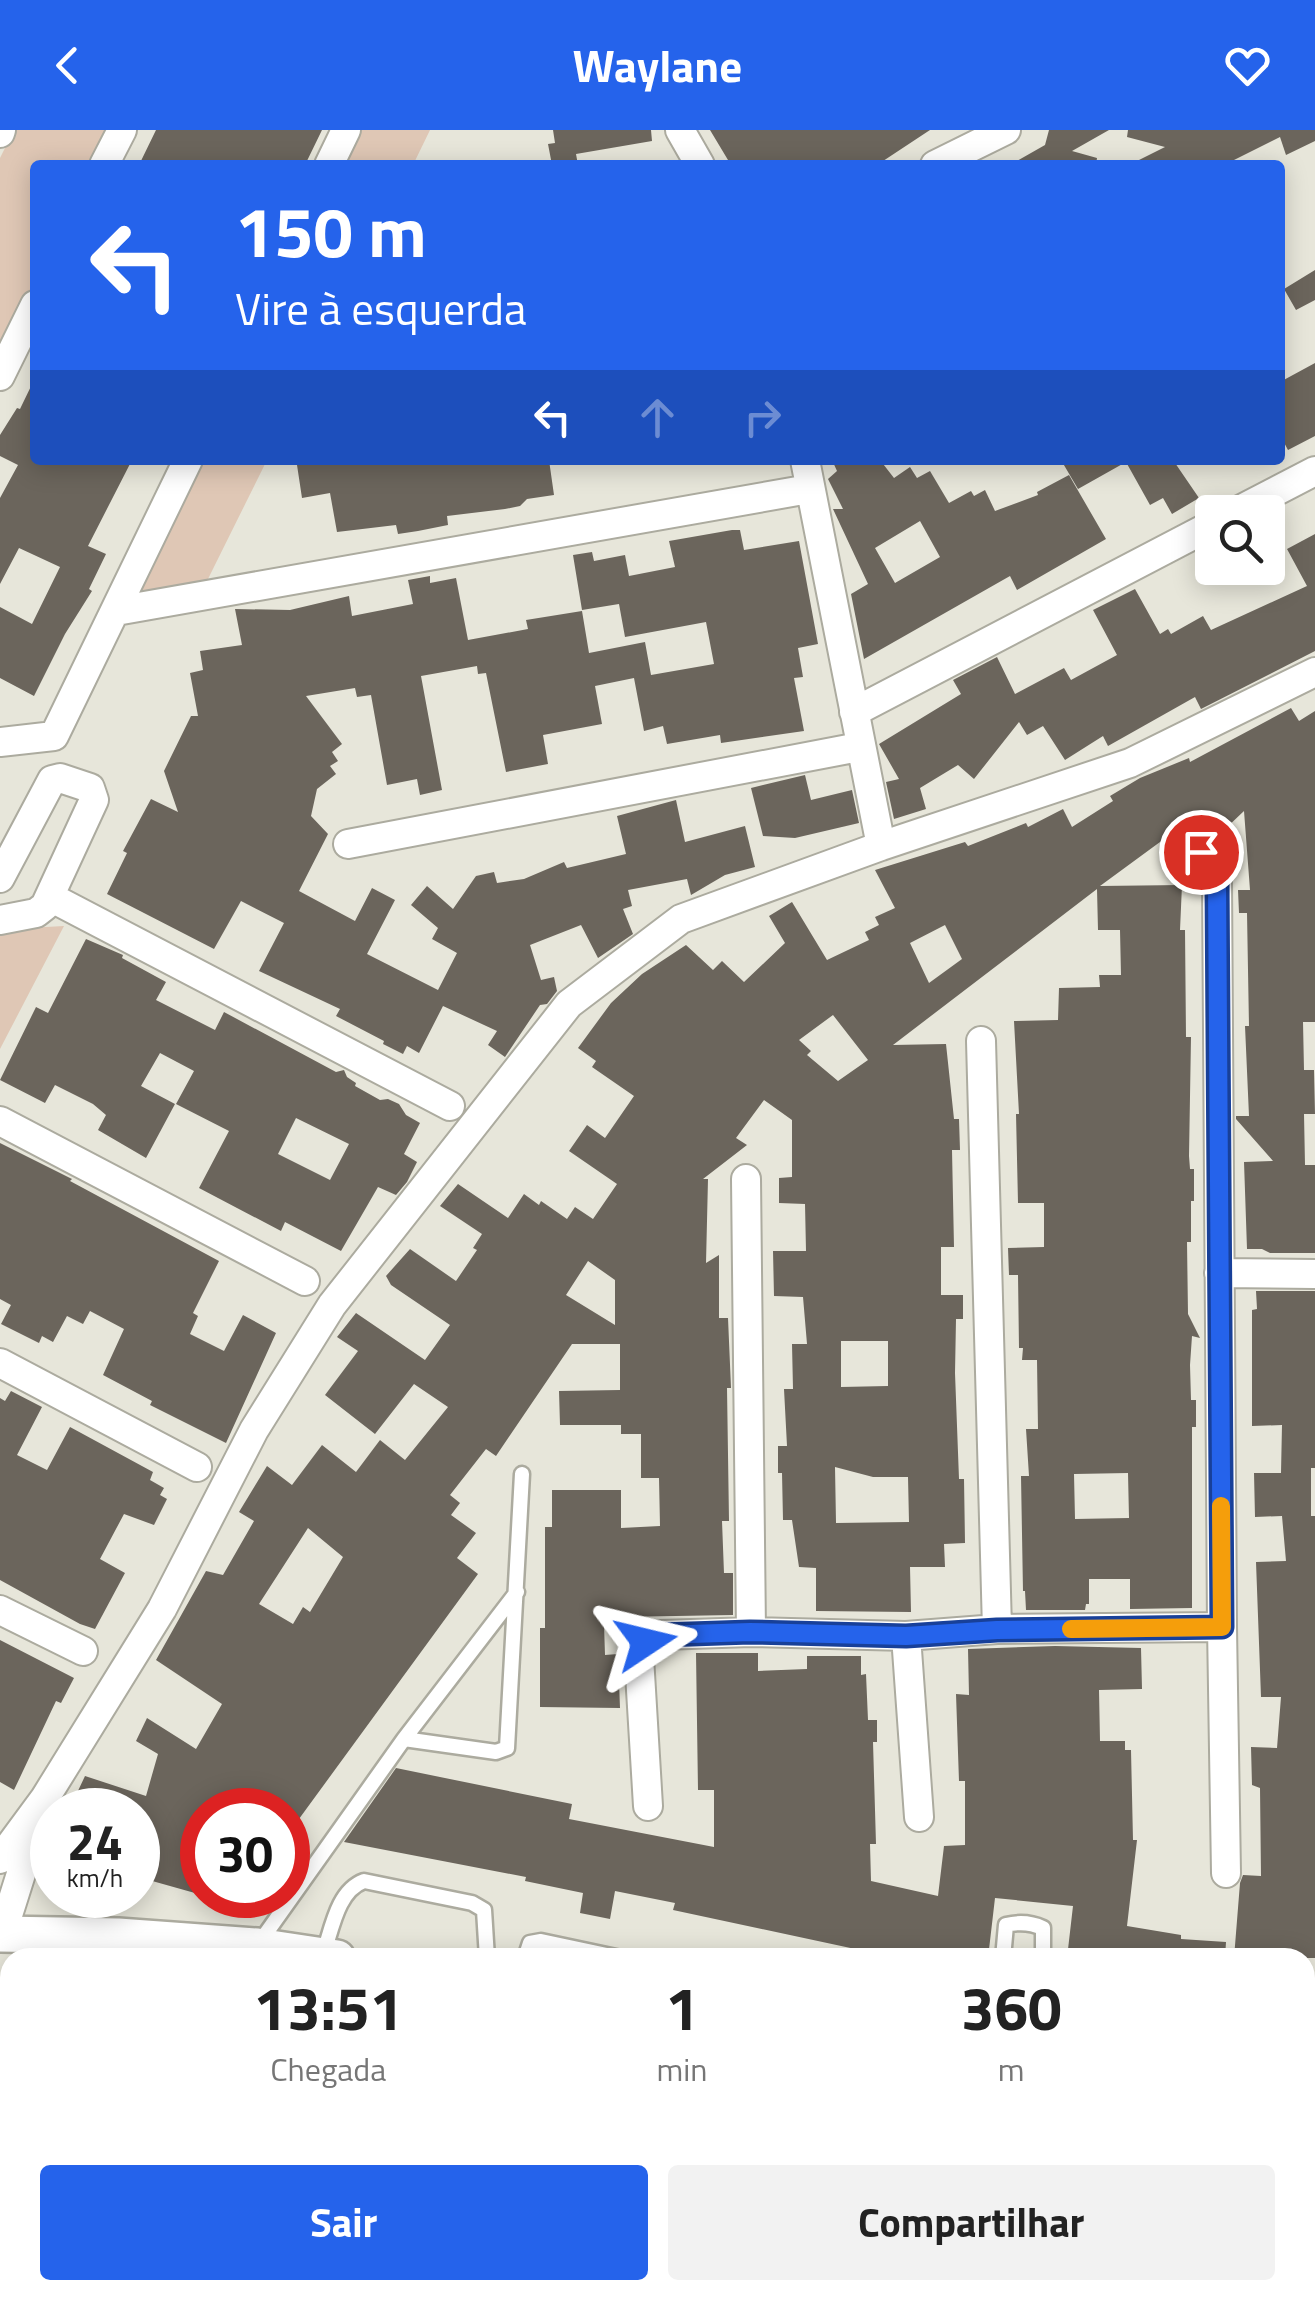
<!DOCTYPE html>
<html lang="pt">
<head>
<meta charset="utf-8">
<style>
	body { margin:0; font-family:"Titillium Web",sans-serif; background:#f2f2f2; color:#222; height:100vh; display:flex; flex-direction:column; font-size:38px; white-space:nowrap }
	* { box-sizing:border-box; margin:0 }
	p { font-size:32px; color:#767676 }
	.icon { flex:none; width:55px; height:55px; fill:none; stroke:currentColor; stroke-width:2; stroke-linecap:round; stroke-linejoin:round }
	.map { position:relative; flex:1; overflow:hidden }
	.side { position:absolute; left:0px; top:1818px; width:1315px; height:352px; display:flex; flex-direction:column; background:#fff; border-radius:30px 30px 0 0; box-shadow:0 5px 25px #0003 }
	.side>* { flex:none }
	.guide { position:absolute; left:30px; top:30px; width:1255px; height:305px; border-radius:10px; box-shadow:0 5px 25px #0003; background:#2563eb; color:#fff; overflow:hidden }
	.fabs { position:absolute; left:1195px; top:365px; display:grid; gap:20px }
	.fabs a { display:grid; place-items:center; width:90px; height:90px; border-radius:10px; background:#fff; box-shadow:0 5px 25px #0003; font-size:50px }
	.speed { position:absolute; left:30px; top:1658px; display:flex; gap:20px; font-size:50px; font-weight:700; text-align:center }
	.speed>* { display:grid; place-content:center; width:130px; height:130px; border-radius:50%; background:#fff; box-shadow:0 5px 25px #0003; line-height:1 }
	.speed small { font-size:25px; font-weight:400 }
	.speed .limit { border:15px solid #d22; background:#fff; color:#111 }
	.pin { position:absolute; display:grid; place-items:center; width:85px; height:85px; color:#fff; margin:-42px; border:5px solid #fff; border-radius:50%; box-shadow:0 2px 10px #0007 }
	.me { position:absolute; width:110px; margin:-55px; rotate:80deg; stroke-linejoin:round; filter:drop-shadow(0 0 8px #0008) }
	.turn { display:flex; align-items:center; gap:35px; height:210px; padding:0 40px; font-size:45px }
	.turn .icon { width:130px; height:130px; stroke-width:2.5 }
	.turn b { display:block; font-size:70px; line-height:85px }
	.lanes { display:flex; align-items:center; height:95px; padding:0 40px; background:#0003; justify-content:center; gap:50px; direction:ltr }
	.lanes .off { opacity:.35 }
	.eta { display:flex; justify-content:space-evenly; align-items:center; height:170px; text-align:center }
	.eta b { font-size:60px; font-weight:700; line-height:70px }
	.action { display:flex; gap:20px; margin-top:auto; padding:20px 40px }
	.action a { flex:1; height:115px; border-radius:10px; background:#2563eb; color:#fff; font-size:40px; font-weight:700; line-height:115px; text-align:center }
	.action a+a { background:#f2f2f2; color:#222 }
	header { display:flex; justify-content:space-between; align-items:center; height:130px; padding:0 40px; background:#2563eb; color:#fff; font-size:45px; font-weight:700 }
	.map>svg:first-child { display:block }
	.green { fill:#dfc7b5 }
	.building { fill:#6b655c; fill-rule:evenodd }
	.lines { fill:none; stroke-linecap:round; stroke-linejoin:round }
	.service-casing { stroke:#acab9f; stroke-width:19 }
	.minor-casing { stroke:#acab9f; stroke-width:32 }
	.tertiary-casing { stroke:#acab9f; stroke-width:40 }
	.service { stroke:#fff; stroke-width:14 }
	.minor { stroke:#fff; stroke-width:28 }
	.tertiary { stroke:#fff; stroke-width:35 }
	.route-casing { stroke:#184099; stroke-width:25 }
	.route { stroke:#2563eb; stroke-width:18 }
	.slow { stroke:#f59e0b; stroke-width:18 }
</style>
</head>
<body>
<header><svg class="icon" aria-label="back" viewBox="0 0 24 24"><path d="M15 5l-7 7 7 7"/></svg>Waylane<svg class="icon" aria-label="heart" viewBox="0 0 24 24"><path d="M12 20l-8-8c-3-5 5-10 8-4 3-6 11-1 8 4z"/></svg></header>
<div class="map">
<svg width="1315" height="2169" viewBox="0 0 1315 2169">
	<rect width="100%" height="100%" fill="#e7e6da"/>
	<path class="green" d="M 14,0 L 113,0 L 96,35 L 35,35 L 35,156 L 0,226 L 0,28 Z
		M 357,0 L 430,0 L 413,35 L 341,35 Z
		M 198,330 L 267,330 L 207,451 L 143,464 L 138,455 Z
		M 64,796 L 0,919 L 0,805 L 27,798 Z"/>
	<path class="building" d="M 156,0 L 322,0 L 305,35 L 139,35 Z
		M 553,0 L 651,0 L 652,11 L 576,24 L 578,35 L 552,35 L 548,14 L 555,13 Z
		M 710,0 L 930,0 L 877,35 L 731,35 Z
		M 1049,0 L 1109,0 L 1072,21 L 1097,28 L 1096,35 L 1010,35 L 1045,15 Z
		M 1128,0 L 1315,0 L 1315,11 L 1286,25 L 1280,7 L 1224,35 L 1129,35 L 1165,17 L 1127,7 Z
		M 1315,140 L 1315,170 L 1296,180 L 1284,159 Z
		M 1315,233 L 1315,306 L 1288,320 L 1280,305 L 1280,252 Z
		M 35,248 L 35,330 L 132,330 L 88,416 L 106,424 L 89,459 L 92,461 L 65,504 L 34,566 L 0,548 L 0,477 L 32,494 L 60,437 L 19,418 L 0,454 L 0,368 L 18,335 L 0,326 L 0,305 L 17,278 L 20,279 Z
		M 327,330 L 549,330 L 554,365 L 527,369 L 520,376 L 505,379 L 447,386 L 448,395 L 418,401 L 398,404 L 396,395 L 337,402 L 330,363 L 302,368 L 297,335 Z
		M 832,330 L 880,330 L 894,348 L 910,337 L 917,348 L 930,341 L 949,373 L 971,361 L 974,366 L 985,360 L 995,381 L 1038,365 L 1037,362 L 1069,345 L 1106,409 L 1017,460 L 1010,446 L 864,529 L 851,464 L 868,454 L 833,379 L 843,379 L 828,349 L 837,341 ZM 920,391 L 940,427 L 895,453 L 875,418 Z
		M 1061,330 L 1173,330 L 1199,368 L 1172,384 L 1163,368 L 1150,375 L 1126,332 L 1078,359 Z
		M 732,400 L 740,400 L 744,420 L 799,411 L 818,514 L 798,518 L 803,547 L 794,548 L 804,601 L 721,613 L 720,605 L 667,614 L 663,596 L 644,601 L 634,548 L 595,556 L 602,594 L 543,605 L 548,634 L 506,642 L 486,543 L 478,544 L 477,536 L 421,546 L 442,660 L 420,665 L 417,649 L 387,655 L 371,565 L 357,567 L 355,558 L 306,566 L 342,614 L 332,622 L 338,631 L 330,636 L 336,644 L 317,659 L 311,686 L 328,704 L 299,761 L 355,791 L 372,758 L 395,770 L 367,824 L 438,860 L 457,823 L 432,809 L 438,798 L 411,775 L 427,756 L 453,779 L 476,746 L 494,742 L 497,753 L 524,749 L 564,732 L 567,738 L 626,724 L 617,686 L 676,670 L 685,712 L 745,696 L 755,737 L 725,745 L 691,765 L 687,749 L 628,760 L 632,776 L 623,779 L 633,804 L 598,828 L 581,795 L 530,815 L 541,850 L 554,847 L 557,861 L 547,874 L 540,875 L 505,927 L 488,915 L 497,901 L 443,876 L 419,923 L 407,916 L 403,924 L 383,914 L 384,911 L 336,886 L 340,879 L 259,841 L 284,793 L 241,771 L 214,819 L 107,764 L 127,723 L 123,721 L 151,669 L 178,682 L 164,641 L 191,586 L 198,586 L 190,543 L 203,540 L 200,521 L 242,515 L 235,479 L 290,480 L 349,466 L 352,486 L 413,474 L 408,450 L 430,446 L 430,453 L 456,448 L 468,510 L 528,499 L 526,490 L 582,481 L 589,523 L 645,512 L 651,545 L 714,534 L 706,492 L 625,507 L 619,474 L 582,480 L 573,425 L 592,422 L 594,431 L 625,425 L 629,446 L 675,437 L 669,411 Z
		M 1315,404 L 1315,521 L 1201,579 L 1195,567 L 1108,616 L 1103,606 L 1065,630 L 1043,596 L 1027,605 L 1019,592 L 974,649 L 958,635 L 920,658 L 926,679 L 894,689 L 886,652 L 899,649 L 879,614 L 961,564 L 953,550 L 997,527 L 1015,564 L 1064,538 L 1071,550 L 1117,525 L 1093,480 L 1135,459 L 1160,504 L 1168,499 L 1171,504 L 1203,486 L 1211,500 L 1307,456 L 1287,419 Z
		M 1291,578 L 1299,591 L 1315,581 L 1315,892 L 1303,892 L 1304,940 L 1314,940 L 1315,984 L 1304,984 L 1305,1035 L 1315,1035 L 1315,1123 L 1270,1123 L 1262,1119 L 1247,1119 L 1244,1032 L 1273,1031 L 1236,989 L 1236,986 L 1249,986 L 1245,896 L 1249,896 L 1247,783 L 1239,783 L 1238,760 L 1250,760 L 1244,681 L 1224,700 L 1207,684 L 1160,712 L 1100,756 L 1182,755 L 1180,800 L 1185,800 L 1186,907 L 1191,907 L 1189,1026 L 1190,1039 L 1194,1039 L 1194,1071 L 1191,1071 L 1191,1112 L 1187,1112 L 1188,1184 L 1200,1208 L 1192,1206 L 1190,1235 L 1191,1270 L 1196,1270 L 1196,1297 L 1192,1297 L 1192,1478 L 1130,1479 L 1130,1449 L 1089,1449 L 1089,1474 L 1086,1474 L 1085,1480 L 1026,1480 L 1025,1461 L 1023,1461 L 1021,1346 L 1029,1346 L 1026,1299 L 1038,1299 L 1037,1230 L 1022,1230 L 1023,1218 L 1019,1218 L 1018,1145 L 1009,1145 L 1008,1118 L 1044,1117 L 1044,1073 L 1018,1073 L 1016,984 L 1019,984 L 1014,891 L 1058,890 L 1059,858 L 1100,857 L 1099,845 L 1121,845 L 1120,800 L 1098,800 L 1097,759 L 893,915 L 946,914 L 954,989 L 959,989 L 960,1020 L 952,1020 L 954,1117 L 941,1117 L 941,1165 L 963,1165 L 963,1189 L 956,1189 L 955,1243 L 959,1349 L 964,1349 L 965,1413 L 944,1414 L 945,1437 L 910,1437 L 911,1482 L 816,1481 L 816,1438 L 799,1437 L 792,1390 L 783,1390 L 782,1343 L 778,1343 L 778,1316 L 787,1316 L 784,1259 L 793,1259 L 792,1214 L 807,1214 L 803,1167 L 774,1166 L 773,1121 L 806,1121 L 805,1074 L 779,1073 L 779,1048 L 792,1047 L 792,990 L 764,970 L 736,1008 L 747,1015 L 703,1049 L 708,1049 L 706,1133 L 719,1125 L 719,1188 L 728,1188 L 731,1258 L 727,1258 L 729,1391 L 722,1391 L 724,1443 L 733,1443 L 733,1485 L 618,1487 L 618,1493 L 604,1494 L 605,1525 L 618,1524 L 620,1578 L 540,1577 L 540,1498 L 545,1498 L 545,1397 L 552,1397 L 552,1360 L 621,1360 L 621,1398 L 660,1396 L 659,1348 L 641,1348 L 641,1304 L 621,1304 L 621,1295 L 560,1295 L 559,1261 L 620,1260 L 620,1214 L 572,1214 L 496,1326 L 486,1319 L 450,1365 L 460,1373 L 451,1385 L 476,1403 L 457,1428 L 478,1444 L 288,1704 L 288,1680 L 202,1680 L 202,1765 L 138,1747 L 138,1680 L 69,1680 L 85,1646 L 146,1666 L 158,1624 L 136,1611 L 147,1588 L 196,1619 L 222,1574 L 156,1530 L 206,1441 L 223,1445 L 254,1391 L 239,1382 L 267,1336 L 292,1355 L 322,1315 L 356,1342 L 380,1310 L 405,1330 L 448,1277 L 414,1254 L 375,1304 L 325,1265 L 358,1221 L 337,1207 L 356,1183 L 425,1230 L 450,1195 L 391,1155 L 386,1146 L 410,1119 L 456,1151 L 477,1120 L 473,1118 L 482,1104 L 440,1076 L 458,1054 L 508,1088 L 524,1064 L 539,1075 L 541,1071 L 567,1089 L 575,1077 L 593,1089 L 617,1054 L 569,1021 L 587,995 L 605,1008 L 634,966 L 592,937 L 596,931 L 578,918 L 611,873 L 642,844 L 686,815 L 713,840 L 722,831 L 744,852 L 785,813 L 769,786 L 792,772 L 827,830 L 869,810 L 865,802 L 879,795 L 875,787 L 895,778 L 875,740 L 965,712 L 968,716 L 1026,693 L 1028,697 L 1063,679 L 1072,697 L 1113,671 L 1110,666 L 1140,648 L 1189,628 L 1190,632 ZM 945,795 L 962,829 L 929,853 L 910,813 ZM 833,885 L 868,930 L 838,951 L 807,925 L 811,921 L 799,910 ZM 588,1131 L 615,1150 L 615,1195 L 566,1165 ZM 841,1211 L 888,1211 L 888,1256 L 841,1257 ZM 835,1337 L 873,1347 L 908,1347 L 909,1392 L 836,1393 ZM 1128,1343 L 1129,1388 L 1075,1389 L 1074,1344 ZM 308,1398 L 343,1427 L 310,1482 L 303,1477 L 293,1494 L 259,1474 Z
		M 805,645 L 811,670 L 852,660 L 859,693 L 795,708 L 763,706 L 751,658 Z
		M 86,809 L 123,825 L 122,828 L 166,852 L 156,870 L 215,900 L 224,882 L 336,942 L 344,940 L 347,947 L 356,953 L 355,956 L 380,970 L 388,969 L 399,974 L 406,985 L 420,993 L 404,1024 L 417,1032 L 407,1052 L 396,1065 L 378,1057 L 341,1121 L 285,1092 L 281,1101 L 199,1058 L 229,1001 L 176,974 L 194,941 L 160,923 L 141,956 L 175,974 L 146,1028 L 98,1000 L 106,985 L 93,974 L 55,955 L 45,973 L 0,950 L 36,877 L 48,883 ZM 296,988 L 349,1014 L 330,1050 L 278,1024 Z
		M 0,1013 L 72,1049 L 70,1051 L 219,1131 L 193,1183 L 198,1186 L 190,1204 L 224,1221 L 243,1185 L 276,1203 L 226,1313 L 150,1275 L 152,1271 L 103,1245 L 124,1199 L 90,1181 L 83,1194 L 67,1186 L 53,1212 L 42,1206 L 39,1213 L 1,1194 L 11,1175 L 0,1169 Z
		M 1256,1161 L 1315,1161 L 1315,1338 L 1311,1338 L 1311,1386 L 1315,1386 L 1315,1828 L 1234,1828 L 1240,1753 L 1243,1745 L 1261,1746 L 1260,1658 L 1252,1655 L 1251,1617 L 1277,1618 L 1281,1567 L 1261,1567 L 1256,1432 L 1286,1431 L 1282,1386 L 1255,1387 L 1254,1343 L 1281,1343 L 1282,1295 L 1252,1296 L 1252,1180 L 1257,1179 Z
		M 11,1261 L 42,1277 L 17,1325 L 47,1340 L 70,1297 L 153,1342 L 150,1350 L 164,1358 L 160,1365 L 167,1369 L 154,1395 L 124,1384 L 100,1429 L 125,1443 L 95,1499 L 80,1494 L 0,1450 L 0,1268 L 5,1271 Z
		M 0,1510 L 74,1548 L 61,1573 L 56,1571 L 14,1660 L 0,1652 Z
		M 1055,1516 L 1141,1518 L 1142,1559 L 1099,1560 L 1100,1611 L 1125,1611 L 1125,1620 L 1131,1620 L 1133,1710 L 1137,1710 L 1127,1796 L 1181,1805 L 1181,1809 L 1226,1812 L 1225,1828 L 1067,1828 L 1073,1776 L 995,1768 L 988,1828 L 897,1828 L 673,1780 L 675,1773 L 615,1761 L 610,1789 L 580,1783 L 583,1763 L 525,1751 L 526,1747 L 344,1712 L 396,1638 L 572,1674 L 569,1689 L 714,1717 L 714,1660 L 698,1660 L 696,1523 L 758,1523 L 758,1541 L 807,1539 L 807,1526 L 861,1526 L 861,1545 L 866,1544 L 868,1590 L 877,1590 L 877,1612 L 873,1612 L 876,1714 L 870,1714 L 871,1751 L 938,1766 L 944,1716 L 965,1715 L 965,1651 L 959,1651 L 956,1564 L 969,1565 L 968,1519 Z"/>
	<g class="lines">
		<defs>
			<path id="service" d="M 404,1609 L 496,1622 L 507,1618 L 522,1344
				M 257,1816 L 404,1609 L 517,1462
				M 323,1825 C 332,1799 337,1761 364,1751 L 472,1773 L 484,1780 L 487,1828
				M 525,1828 L 530,1813 L 541,1811 L 621,1828
				M 1003,1828 L 1006,1795 C 1018,1792 1032,1793 1043,1798 L 1043,1828"/>
			<path id="minor" d="M 680,0 L 700,35
				M 0,3 L 1,0
				M 104,35 L 122,0
				M 329,35 L 346,0
				M 935,35 L 1006,0
				M 0,246 L 35,175
				M 805,330 L 881,716
				M 1236,382 L 1315,341
				M 116,481 L 809,359
				M 854,582 L 1212,395
				M 0,612 L 54,606 L 188,330
				M 348,714 L 859,617
				M 1201,722 L 1217,751 L 1222,1497 L 1226,1743
				M 0,748 L 52,650 L 60,648 L 90,658 L 94,670 L 45,776 L 36,783 L 0,790
				M 52,768 L 450,976
				M 981,911 L 997,1499
				M 0,991 L 305,1151
				M 746,1049 L 751,1502
				M 1219,1143 L 1315,1144
				M 0,1233 L 197,1337
				M 0,1480 L 83,1521
				M 906,1506 L 919,1687
				M 648,1676 L 639,1527 L 646,1512 L 661,1505 L 751,1502 L 906,1506 L 997,1499 L 1222,1497
				M 0,1729 L 45,1668 L 162,1479 L 254,1300 L 332,1175 L 569,874 L 681,789 L 881,716 L 1130,633 L 1315,542
				M 2,1804 L 37,1693
				M 0,2020 L 10,2022
				M 832,2160 L 839,2169
				M 1055,2160 L 1107,2169
				M 715,2169 L 724,2160"/>
			<path id="tertiary" d="M 0,1804 L 118,1806 L 257,1816 L 337,1828
				M 1305,1960 L 1315,1960"/>
		</defs>
		<use href="#service" class="service-casing"/>
		<use href="#minor" class="minor-casing"/>
		<use href="#tertiary" class="tertiary-casing"/>
		<use href="#service" class="service"/>
		<use href="#minor" class="minor"/>
		<use href="#tertiary" class="tertiary"/>
	</g>
	<g class="lines">
		<defs>
			<path id="route" d="M 646,1512 L 661,1505 L 750,1502 L 906,1506 L 997,1500 L 1222,1497 L 1217,751 L 1201,722"/>
		</defs>
		<use href="#route" class="route-casing"/>
		<use href="#route" class="route"/>
		<path class="slow" d="M 1071,1499 L 1222,1497 L 1221,1376"/>
	</g>
</svg>
<div class="fabs">
<a><svg class="icon" aria-label="search" viewBox="0 0 24 24"><circle cx="10" cy="10" r="6"/><path d="M15 15l6 6"/></svg></a>
</div>
<div class="speed"><div>24<small>km/h</small></div><div class="limit">30</div></div>
<div class="pin" style="left:1201px;top:722px;background:#d93025"><svg class="icon" aria-label="arrive" viewBox="0 0 24 24"><path d="M6 21V4h12l-3 4 3 4H6"/></svg></div>
<svg class="me" style="left:646px;top:1512px" viewBox="-20 -20 40 40"><path d="M0-17L14 15 0 8-14 15z" fill="#2563eb" stroke="#fff" stroke-width="4"/></svg>
<div class="guide">
<div class="turn"><svg class="icon" aria-label="left" viewBox="0 0 24 24"><path d="M17 20v-9H6M10 6l-5 5 5 5"/></svg><div><b>150 m</b>Vire à esquerda</div></div>
<div class="lanes"><svg class="icon" aria-label="left" viewBox="0 0 24 24"><path d="M17 20v-9H6M10 6l-5 5 5 5"/></svg><svg class="icon off" aria-label="ahead" viewBox="0 0 24 24"><path d="M12 20V5M6 11l6-6 6 6"/></svg><svg class="icon off" aria-label="right" viewBox="0 0 24 24"><path d="M7 20v-9h11M14 6l5 5-5 5"/></svg></div>
</div>
<section class="side">
<div class="eta">
<div><b>13:51</b><p>Chegada</p></div>
<div><b>1</b><p>min</p></div>
<div><b>360</b><p>m</p></div>
</div>
<div class="action"><a>Sair</a><a>Compartilhar</a></div>
</section>
</div>
</body>
</html>
